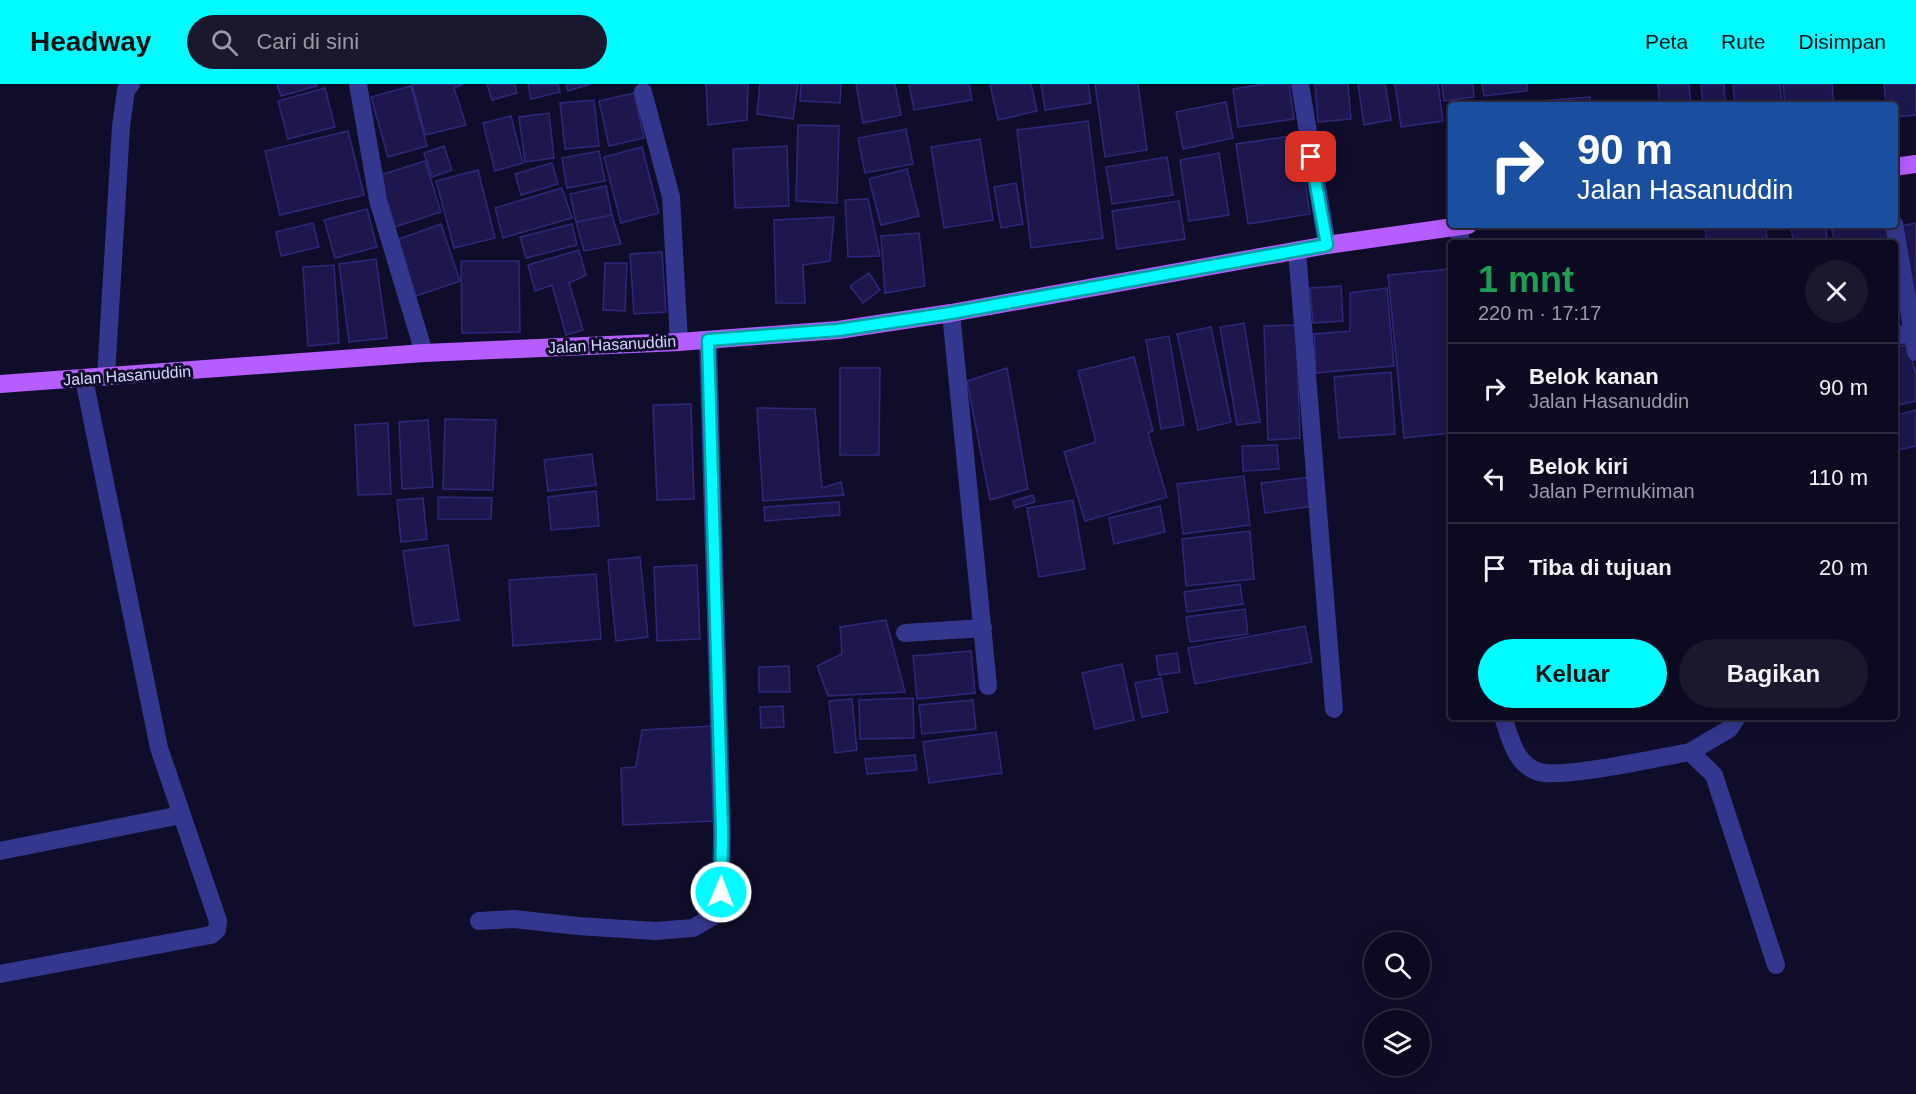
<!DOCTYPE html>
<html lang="id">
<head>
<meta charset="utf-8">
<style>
	body { margin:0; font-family:Arial,sans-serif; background:#1a182d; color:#f1f3f6; height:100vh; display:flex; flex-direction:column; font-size:22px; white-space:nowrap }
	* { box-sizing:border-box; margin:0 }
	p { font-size:20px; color:#9a9aa5 }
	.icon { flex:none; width:33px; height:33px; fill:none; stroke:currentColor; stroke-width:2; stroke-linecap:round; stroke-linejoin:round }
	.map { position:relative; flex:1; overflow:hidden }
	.panel { position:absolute; left:1448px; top:156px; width:450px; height:480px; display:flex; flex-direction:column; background:#0c0a20; border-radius:6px; box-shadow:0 3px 15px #0003,0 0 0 2px #2c2b3e }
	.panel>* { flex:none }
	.banner { position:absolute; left:1448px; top:18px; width:450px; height:126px; border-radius:6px; box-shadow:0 3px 15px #0003,0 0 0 2px #2c2b3e; background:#1a4fa0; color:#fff; overflow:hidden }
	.controls { position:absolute; left:1364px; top:848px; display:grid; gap:12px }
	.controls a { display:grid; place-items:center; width:66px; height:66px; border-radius:50%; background:#0c0a20; box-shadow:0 3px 15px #0003,0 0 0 2px #2c2b3e; font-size:30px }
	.pin { position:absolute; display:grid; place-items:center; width:51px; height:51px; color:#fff; margin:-26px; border-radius:12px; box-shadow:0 3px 9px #0006 }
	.me { position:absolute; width:66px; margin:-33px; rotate:1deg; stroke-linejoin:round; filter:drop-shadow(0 0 4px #0008) }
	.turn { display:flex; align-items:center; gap:21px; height:126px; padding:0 30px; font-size:27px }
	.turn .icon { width:78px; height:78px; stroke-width:2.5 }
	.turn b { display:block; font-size:42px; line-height:51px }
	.round { display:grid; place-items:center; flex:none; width:63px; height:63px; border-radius:32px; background:#1a182d }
	.summary { display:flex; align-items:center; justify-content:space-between; height:102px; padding:0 30px }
	h1 { font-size:36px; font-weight:700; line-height:45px; color:#1e9e55 }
	.primary-button { display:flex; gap:12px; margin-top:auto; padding:12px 30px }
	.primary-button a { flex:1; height:69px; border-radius:36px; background:#02fbff; color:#111; font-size:24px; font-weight:700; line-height:69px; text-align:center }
	.primary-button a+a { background:#1a182d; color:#f1f3f6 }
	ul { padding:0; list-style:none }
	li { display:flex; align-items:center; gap:18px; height:90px; padding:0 30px; border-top:2px solid #2c2b3e }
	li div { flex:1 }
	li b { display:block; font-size:22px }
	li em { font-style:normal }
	header { display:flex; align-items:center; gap:36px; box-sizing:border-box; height:84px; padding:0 30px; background:#02fbff; color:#111 }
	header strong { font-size:28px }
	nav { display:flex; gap:33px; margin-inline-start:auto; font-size:21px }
	.search { width:420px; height:54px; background:#1a182d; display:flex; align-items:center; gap:15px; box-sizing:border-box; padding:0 21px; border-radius:33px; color:#9a9aa5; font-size:22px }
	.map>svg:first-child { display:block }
	.building { fill:#1e174d; stroke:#30277b; stroke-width:1.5 }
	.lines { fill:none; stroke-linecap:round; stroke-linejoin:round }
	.minor { stroke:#33378d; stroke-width:18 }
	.major { stroke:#b55dff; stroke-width:18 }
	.route-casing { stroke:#01a3a6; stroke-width:15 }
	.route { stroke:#02fbff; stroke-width:10 }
	.labels { text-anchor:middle; stroke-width:6; stroke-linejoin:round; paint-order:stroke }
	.street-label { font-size:16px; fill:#d7d6ff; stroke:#100d2a }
</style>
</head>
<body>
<header>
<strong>Headway</strong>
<div class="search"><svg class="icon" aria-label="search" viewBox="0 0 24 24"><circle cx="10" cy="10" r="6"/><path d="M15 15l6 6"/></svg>Cari di sini</div>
<nav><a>Peta</a><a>Rute</a><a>Disimpan</a></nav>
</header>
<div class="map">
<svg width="1916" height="1010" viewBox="0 0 1916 1010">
	<rect width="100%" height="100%" fill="#100d2a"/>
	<path class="building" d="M 277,0 L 317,0 L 317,2 L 281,12 Z
		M 412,0 L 463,0 L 454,4 L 466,41 L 425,51 Z
		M 487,0 L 515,0 L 517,9 L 492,16 Z
		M 528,0 L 558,0 L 560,8 L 531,15 Z
		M 566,0 L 591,0 L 568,7 Z
		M 706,0 L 748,0 L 747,36 L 708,41 Z
		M 760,0 L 798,0 L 793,35 L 757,30 Z
		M 801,0 L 841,0 L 840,19 L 800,17 Z
		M 856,0 L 895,0 L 901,31 L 863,39 Z
		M 909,0 L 969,0 L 972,16 L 914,26 Z
		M 990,0 L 1031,0 L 1037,27 L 998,36 Z
		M 1041,0 L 1088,0 L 1091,19 L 1045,26 Z
		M 1095,0 L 1138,0 L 1147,66 L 1105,73 Z
		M 1264,0 L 1289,0 L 1294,35 L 1238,43 L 1233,5 Z
		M 1315,0 L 1348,0 L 1351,35 L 1318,38 Z
		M 1358,0 L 1385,0 L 1391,36 L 1364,41 Z
		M 1395,0 L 1438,0 L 1443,37 L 1401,43 Z
		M 1442,0 L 1473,0 L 1474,13 L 1444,17 Z
		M 1482,0 L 1527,0 L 1527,7 L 1484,12 Z
		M 1658,0 L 1689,0 L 1691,21 L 1660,21 Z
		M 1701,0 L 1724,0 L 1725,21 L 1703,21 Z
		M 1733,0 L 1780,0 L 1782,21 L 1735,21 Z
		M 1783,0 L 1832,0 L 1834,21 L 1785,21 Z
		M 1884,0 L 1916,0 L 1916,31 L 1894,33 L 1894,21 L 1886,21 Z
		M 411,2 L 427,62 L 388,73 L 371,13 Z
		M 325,4 L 335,43 L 288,55 L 278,17 Z
		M 634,9 L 644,54 L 609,62 L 599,17 Z
		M 1590,13 L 1591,21 L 1540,21 L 1540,17 Z
		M 594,16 L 599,62 L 565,65 L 560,19 Z
		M 1226,18 L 1233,54 L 1183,65 L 1176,28 Z
		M 549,29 L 554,74 L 525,78 L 519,33 Z
		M 511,32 L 523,79 L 495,87 L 483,39 Z
		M 1088,37 L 1103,154 L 1031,164 L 1017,46 Z
		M 798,41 L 839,42 L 837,119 L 796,117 Z
		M 906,45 L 913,80 L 865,89 L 858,54 Z
		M 348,47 L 364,111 L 280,131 L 265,67 Z
		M 1298,51 L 1310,130 L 1248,140 L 1236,60 Z
		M 980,55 L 993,136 L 944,144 L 931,63 Z
		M 444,62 L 452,86 L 432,93 L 424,69 Z
		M 787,62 L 789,122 L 735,124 L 733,65 Z
		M 642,63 L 659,129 L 621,139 L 604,73 Z
		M 599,67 L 605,97 L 567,104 L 562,74 Z
		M 1219,69 L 1229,131 L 1189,137 L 1180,76 Z
		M 1167,73 L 1173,111 L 1112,120 L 1106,83 Z
		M 425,77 L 441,128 L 391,144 L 374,93 Z
		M 552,79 L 558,100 L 521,111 L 515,90 Z
		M 907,85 L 919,132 L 881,141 L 869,95 Z
		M 478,86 L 495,154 L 454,164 L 436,97 Z
		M 1016,99 L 1023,140 L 1001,144 L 994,103 Z
		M 606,102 L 612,131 L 576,138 L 570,110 Z
		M 562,104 L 572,134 L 503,154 L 495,124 Z
		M 868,115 L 880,172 L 848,173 L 845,116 Z
		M 1179,117 L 1185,155 L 1117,165 L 1112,127 Z
		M 367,125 L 377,163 L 335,174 L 324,136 Z
		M 612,131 L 621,160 L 584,167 L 576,138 Z
		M 834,133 L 830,177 L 803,181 L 805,219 L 776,219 L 774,136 Z
		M 313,139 L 319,163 L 281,172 L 276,148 Z
		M 1916,139 L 1916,228 L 1900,142 Z
		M 441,140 L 460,197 L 413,213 L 393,157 Z
		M 572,140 L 577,161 L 526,174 L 520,153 Z
		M 1721,141 L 1765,141 L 1768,159 L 1707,159 L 1705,144 Z
		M 1790,141 L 1825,141 L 1828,159 L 1794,159 Z
		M 1831,141 L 1891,141 L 1893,159 L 1835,159 Z
		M 919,149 L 925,202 L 885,209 L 881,152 Z
		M 579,166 L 586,191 L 569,199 L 583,246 L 566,251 L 552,201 L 535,207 L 528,181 Z
		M 662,168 L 666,228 L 634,230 L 630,170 Z
		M 376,175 L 387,254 L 349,258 L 339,180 Z
		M 461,177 L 519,177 L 520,248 L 462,249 Z
		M 605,179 L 627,179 L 625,227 L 603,226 Z
		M 334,181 L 339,259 L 308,262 L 303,183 Z
		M 1450,185 L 1450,349 L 1404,354 L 1388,191 Z
		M 869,189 L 880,206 L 863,219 L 850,202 Z
		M 1341,202 L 1343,237 L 1313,239 L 1310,204 Z
		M 1387,204 L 1394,282 L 1316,289 L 1314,250 L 1350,247 L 1350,209 Z
		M 1244,239 L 1260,338 L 1237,341 L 1220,243 Z
		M 1296,241 L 1300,354 L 1268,356 L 1264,242 Z
		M 1211,243 L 1231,338 L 1198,346 L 1177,250 Z
		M 1169,252 L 1184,341 L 1161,345 L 1146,256 Z
		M 1908,260 L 1916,291 L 1916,317 L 1894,322 L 1894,264 Z
		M 1134,273 L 1153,347 L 1148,349 L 1167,413 L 1085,437 L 1064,368 L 1096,358 L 1078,287 Z
		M 840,284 L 880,284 L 879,371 L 840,371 Z
		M 1007,284 L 1028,405 L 990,416 L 967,297 Z
		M 1391,288 L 1395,350 L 1339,354 L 1334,293 Z
		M 691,320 L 694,415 L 657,416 L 653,321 Z
		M 757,324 L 815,325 L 822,404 L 841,398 L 844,411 L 763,417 Z
		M 1916,326 L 1916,362 L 1894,367 L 1894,332 Z
		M 445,335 L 496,336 L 493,406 L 443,405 Z
		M 428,336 L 433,403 L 402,405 L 399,338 Z
		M 388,339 L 391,410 L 358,411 L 355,341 Z
		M 1277,361 L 1279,385 L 1243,387 L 1242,362 Z
		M 592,370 L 596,401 L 548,407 L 544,376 Z
		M 1244,392 L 1250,441 L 1183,450 L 1177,400 Z
		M 1310,393 L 1314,422 L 1265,429 L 1261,399 Z
		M 596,407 L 599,442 L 551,446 L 548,413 Z
		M 1033,411 L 1035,418 L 1015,424 L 1013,417 Z
		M 438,413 L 492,414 L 491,435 L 438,435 Z
		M 423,414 L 427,455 L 401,458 L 397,416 Z
		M 1073,416 L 1085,485 L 1039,493 L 1027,424 Z
		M 839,418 L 840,431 L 765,437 L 764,423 Z
		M 1160,422 L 1165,448 L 1114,460 L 1109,434 Z
		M 1250,447 L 1254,495 L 1186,502 L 1182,455 Z
		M 448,461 L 459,536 L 414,542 L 403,467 Z
		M 640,473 L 648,553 L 616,557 L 608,476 Z
		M 697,481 L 700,555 L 657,557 L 654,483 Z
		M 596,490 L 601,555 L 513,562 L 509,496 Z
		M 1240,500 L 1243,520 L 1187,528 L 1184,508 Z
		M 1245,525 L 1248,550 L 1190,558 L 1186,533 Z
		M 886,536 L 905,608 L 828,612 L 817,582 L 842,570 L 840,543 Z
		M 1305,542 L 1312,578 L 1195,600 L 1188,564 Z
		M 971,567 L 975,609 L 917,615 L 913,572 Z
		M 1177,569 L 1180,588 L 1159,591 L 1156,572 Z
		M 1122,580 L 1134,636 L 1095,645 L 1082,589 Z
		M 789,582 L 790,608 L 759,608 L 759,583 Z
		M 1161,594 L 1168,628 L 1142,633 L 1135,599 Z
		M 913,614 L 914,654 L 860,655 L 859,616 Z
		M 852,615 L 857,666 L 835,669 L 829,617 Z
		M 973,616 L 976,645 L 922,650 L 919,621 Z
		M 783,622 L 784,643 L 761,644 L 760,623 Z
		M 712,642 L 716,737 L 623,741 L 621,684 L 636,683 L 642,646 Z
		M 996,648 L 1002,689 L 929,699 L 923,658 Z
		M 915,671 L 917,686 L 867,690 L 865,675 Z"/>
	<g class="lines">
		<path class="minor" d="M 358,0 L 378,116 L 424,269
			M 1300,0 L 1327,161
			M 643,8 L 671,113 L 679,258
			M 1894,140 L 1916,268
			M 1458,143 L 1461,159
			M 1297,167 L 1334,625
			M 951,229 L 988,602
			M 1894,252 L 1912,249
			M 106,293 L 121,43 L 126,6 L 131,0
			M 905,549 L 983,544
			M 1503,633 C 1510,653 1515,681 1539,688 C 1563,695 1661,673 1690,668 L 1714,691 L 1776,881
			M 1690,668 L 1729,645 L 1737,633
			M 0,767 L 181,731
			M 479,837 L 514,835 L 578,842 L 655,847 L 693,844 L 712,833 L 721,808 L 722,748 L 708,256
			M 0,890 L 211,851 L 217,846 L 218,837 L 159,664 L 84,295"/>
		<path class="major" d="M 1894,83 L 1916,80
			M 0,300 L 424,269 L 679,258 L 838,246 L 951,229 L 1327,161 L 1468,141"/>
	</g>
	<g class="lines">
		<defs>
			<path id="route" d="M 721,808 L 722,748 L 708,256 L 838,246 L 951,229 L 1327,161 L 1311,73"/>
		</defs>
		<use href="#route" class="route-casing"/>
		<use href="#route" class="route"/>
	</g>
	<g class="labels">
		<g class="street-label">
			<text transform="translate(612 260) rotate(-3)" y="6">Jalan Hasanuddin</text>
			<text transform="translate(127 291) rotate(-4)" y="6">Jalan Hasanuddin</text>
		</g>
	</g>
</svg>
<div class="controls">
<a><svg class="icon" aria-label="search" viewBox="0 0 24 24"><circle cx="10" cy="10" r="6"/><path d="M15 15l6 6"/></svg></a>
<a><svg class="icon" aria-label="layers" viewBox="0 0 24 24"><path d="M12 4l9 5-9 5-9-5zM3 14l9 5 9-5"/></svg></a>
</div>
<div class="pin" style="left:1311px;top:73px;background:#d93025"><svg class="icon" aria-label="arrive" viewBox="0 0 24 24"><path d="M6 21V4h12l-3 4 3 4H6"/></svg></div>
<svg class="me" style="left:721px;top:808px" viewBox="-20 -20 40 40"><circle r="17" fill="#02fbff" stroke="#fff" stroke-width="3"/><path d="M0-11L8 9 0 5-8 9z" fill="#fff"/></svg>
<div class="banner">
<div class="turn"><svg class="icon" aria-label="right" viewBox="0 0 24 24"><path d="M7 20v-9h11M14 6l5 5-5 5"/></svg><div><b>90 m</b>Jalan Hasanuddin</div></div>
</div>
<section class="panel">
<div class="summary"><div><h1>1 mnt</h1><p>220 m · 17:17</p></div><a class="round"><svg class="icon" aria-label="close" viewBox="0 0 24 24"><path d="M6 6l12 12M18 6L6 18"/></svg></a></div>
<ul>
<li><svg class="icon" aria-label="right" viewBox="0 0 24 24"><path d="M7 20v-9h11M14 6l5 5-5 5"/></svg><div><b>Belok kanan</b><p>Jalan Hasanuddin</p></div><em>90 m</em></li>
<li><svg class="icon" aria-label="left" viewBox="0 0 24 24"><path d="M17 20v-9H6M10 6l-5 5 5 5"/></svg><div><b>Belok kiri</b><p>Jalan Permukiman</p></div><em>110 m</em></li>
<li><svg class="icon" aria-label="arrive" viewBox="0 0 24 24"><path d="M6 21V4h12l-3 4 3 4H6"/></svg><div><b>Tiba di tujuan</b></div><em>20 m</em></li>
</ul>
<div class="primary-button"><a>Keluar</a><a>Bagikan</a></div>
</section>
</div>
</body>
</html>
